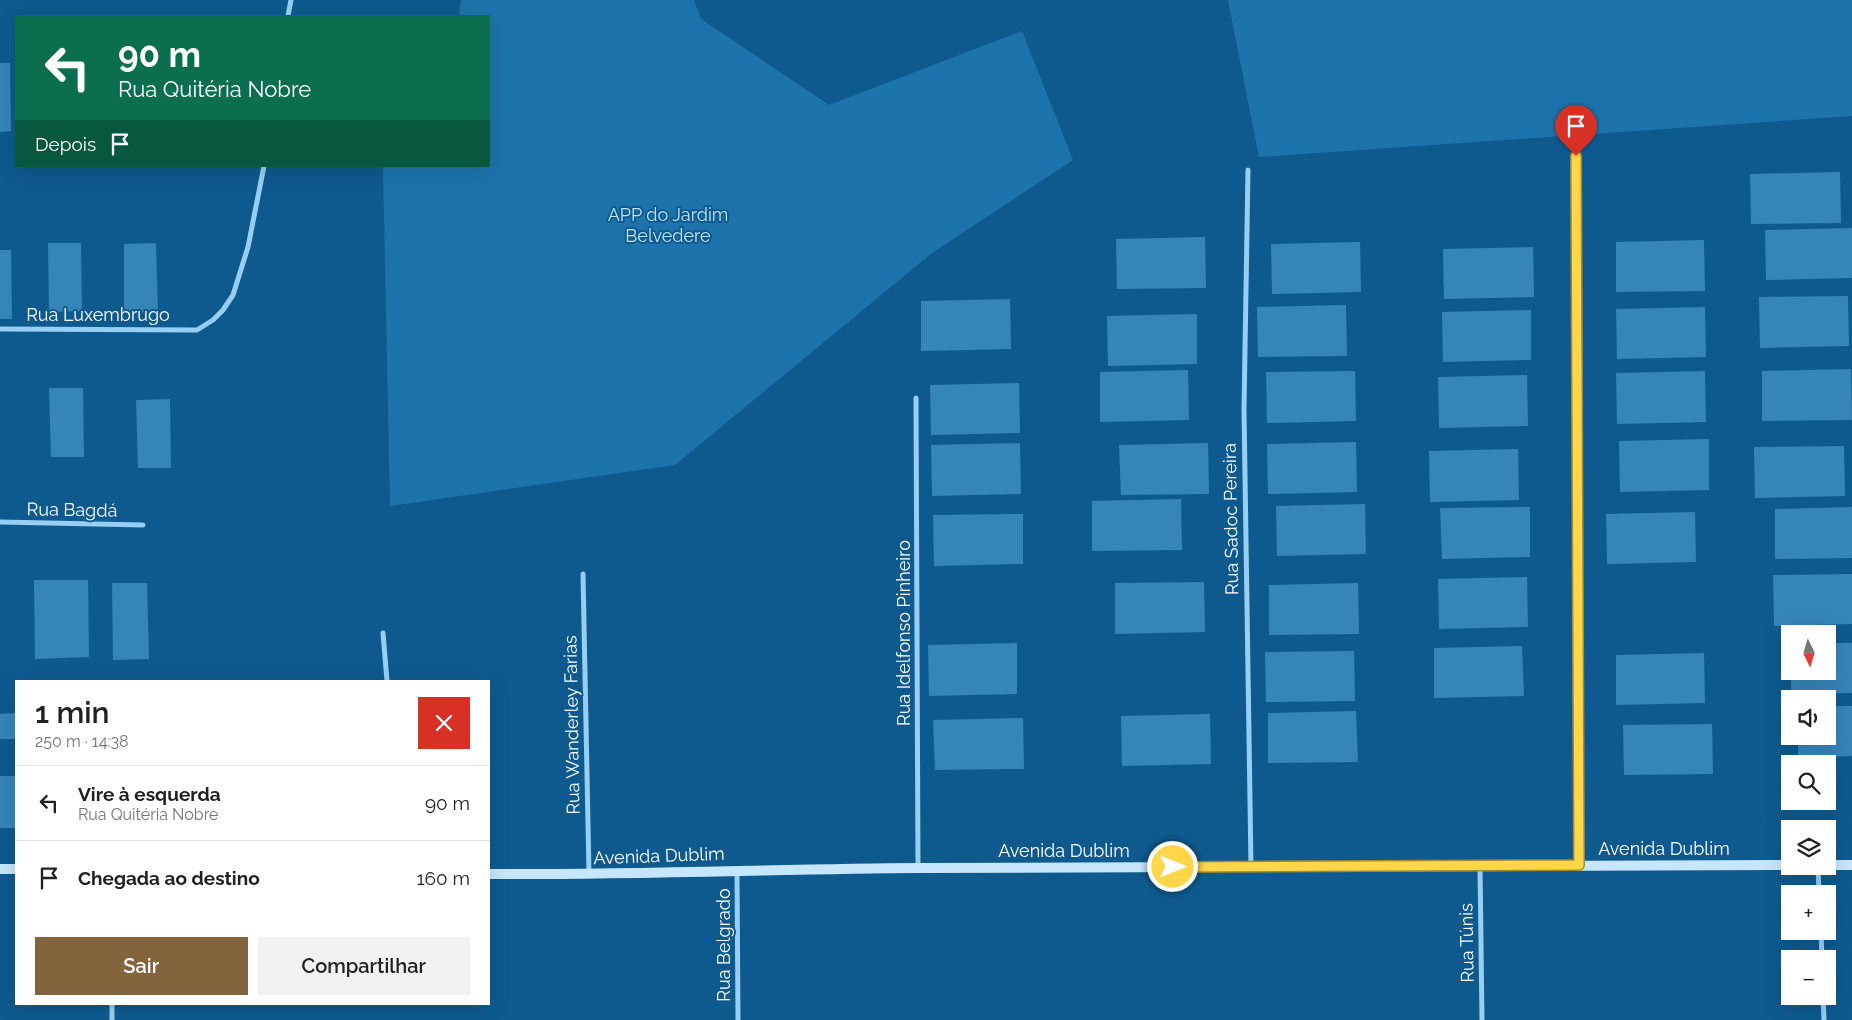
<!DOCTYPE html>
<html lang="pt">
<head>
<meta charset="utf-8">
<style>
	body { margin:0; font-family:Raleway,sans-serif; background:#f2f2f2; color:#202124; height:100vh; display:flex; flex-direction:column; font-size:19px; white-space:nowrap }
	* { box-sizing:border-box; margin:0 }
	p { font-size:16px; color:#757577 }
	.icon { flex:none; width:28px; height:28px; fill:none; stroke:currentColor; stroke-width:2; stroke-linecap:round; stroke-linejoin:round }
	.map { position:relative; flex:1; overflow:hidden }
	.sheet { position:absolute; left:15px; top:680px; width:475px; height:325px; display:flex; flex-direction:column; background:#fff; border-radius:0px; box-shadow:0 5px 20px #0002 }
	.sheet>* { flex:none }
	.guide { position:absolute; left:15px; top:15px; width:475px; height:152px; border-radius:0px; box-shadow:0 5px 20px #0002; background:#0b6e4f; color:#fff; overflow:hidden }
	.needle { width:32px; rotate:175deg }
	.tools { position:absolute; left:1781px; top:625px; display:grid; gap:10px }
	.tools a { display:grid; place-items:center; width:55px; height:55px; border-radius:0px; background:#fff; box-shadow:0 5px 20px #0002; font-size:25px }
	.pin { position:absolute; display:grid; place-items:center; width:42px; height:42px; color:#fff; margin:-51px -21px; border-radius:50% 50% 50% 0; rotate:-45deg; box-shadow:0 0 5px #0007 }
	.pin .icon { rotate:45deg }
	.me { position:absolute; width:55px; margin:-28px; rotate:90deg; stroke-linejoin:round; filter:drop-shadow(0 0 4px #0008) }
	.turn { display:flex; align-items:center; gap:18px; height:105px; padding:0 20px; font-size:22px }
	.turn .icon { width:65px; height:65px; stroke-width:2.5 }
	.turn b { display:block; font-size:35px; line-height:42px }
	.then { display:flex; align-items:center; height:48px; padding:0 20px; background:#0003; gap:10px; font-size:19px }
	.round { display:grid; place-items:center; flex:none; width:52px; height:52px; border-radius:0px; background:#f2f2f2 }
	.overview { display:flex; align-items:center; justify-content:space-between; height:85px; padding:0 20px }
	h1 { font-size:30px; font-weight:600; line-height:38px }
	.cta { display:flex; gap:10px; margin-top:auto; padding:10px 20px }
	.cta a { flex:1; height:58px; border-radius:0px; background:#84643c; color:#fff; font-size:20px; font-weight:600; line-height:58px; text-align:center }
	.cta a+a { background:#f2f2f2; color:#202124 }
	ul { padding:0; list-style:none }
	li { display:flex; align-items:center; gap:15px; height:75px; padding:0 20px; border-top:1px solid #e0e0e0 }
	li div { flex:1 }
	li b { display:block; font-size:19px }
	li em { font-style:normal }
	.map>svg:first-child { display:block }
	.green { fill:#1d74ad }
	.building { fill:#3685b9 }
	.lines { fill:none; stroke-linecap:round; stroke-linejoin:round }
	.street { stroke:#97cff4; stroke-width:5 }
	.secondary { stroke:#c6e6fd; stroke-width:10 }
	.route-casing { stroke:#a68a30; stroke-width:12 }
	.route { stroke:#ffd54a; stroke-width:9 }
	.labels { text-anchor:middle; stroke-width:4; stroke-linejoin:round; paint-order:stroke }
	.park-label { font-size:18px; fill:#bee5fe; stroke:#0e5a8f }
	.street-label { font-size:18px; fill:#fff; stroke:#0e5a8f }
</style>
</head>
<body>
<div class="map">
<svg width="1852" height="1020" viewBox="0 0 1852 1020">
	<rect width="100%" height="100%" fill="#0e5a8f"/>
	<path class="green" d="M 461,0 L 694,0 L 701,19 L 829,105 L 1022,31 L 1073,160 L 932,253 L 675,465 L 390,506 L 383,166 L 489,166 L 489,16 L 459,16 Z
		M 1228,0 L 1852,0 L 1852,116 L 1259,157 Z"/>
	<path class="building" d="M 0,63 L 10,63 L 11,131 L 0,132 Z
		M 1840,172 L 1841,223 L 1751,224 L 1750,174 Z
		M 1852,228 L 1852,278 L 1766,280 L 1765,230 Z
		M 1205,237 L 1206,288 L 1117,289 L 1116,239 Z
		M 1704,240 L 1705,291 L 1616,292 L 1616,242 Z
		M 1360,242 L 1361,292 L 1272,294 L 1271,244 Z
		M 48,243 L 81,243 L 82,311 L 49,312 Z
		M 156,243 L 158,312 L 124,313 L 124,244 Z
		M 1533,247 L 1534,297 L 1444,299 L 1443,249 Z
		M 0,250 L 11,250 L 12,319 L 0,319 Z
		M 1848,296 L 1849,346 L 1760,348 L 1759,297 Z
		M 1010,299 L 1011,349 L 921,351 L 921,301 Z
		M 1346,305 L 1347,356 L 1258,357 L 1257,307 Z
		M 1705,307 L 1706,357 L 1617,359 L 1616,309 Z
		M 1531,310 L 1531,360 L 1443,362 L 1442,312 Z
		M 1197,314 L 1197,364 L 1108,366 L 1107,316 Z
		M 1851,369 L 1852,420 L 1762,421 L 1762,371 Z
		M 1188,370 L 1189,420 L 1100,422 L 1100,372 Z
		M 1355,371 L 1356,421 L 1267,423 L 1266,372 Z
		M 1705,371 L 1706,422 L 1617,424 L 1616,373 Z
		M 1527,375 L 1528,426 L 1439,428 L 1438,377 Z
		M 1019,383 L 1020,433 L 931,435 L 930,385 Z
		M 49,388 L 83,388 L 84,457 L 51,457 Z
		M 170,399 L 171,468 L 138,468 L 136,400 Z
		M 1709,439 L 1709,490 L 1620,492 L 1619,441 Z
		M 1356,442 L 1357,492 L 1268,494 L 1267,444 Z
		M 1020,443 L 1021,494 L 932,496 L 931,445 Z
		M 1208,443 L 1209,494 L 1121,495 L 1119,445 Z
		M 1844,446 L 1845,496 L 1755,498 L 1754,447 Z
		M 1518,449 L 1519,500 L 1430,502 L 1429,451 Z
		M 1181,499 L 1182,550 L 1092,551 L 1092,501 Z
		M 1365,504 L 1366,554 L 1277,556 L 1276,506 Z
		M 1530,507 L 1530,557 L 1442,559 L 1440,508 Z
		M 1852,507 L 1852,558 L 1775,559 L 1775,509 Z
		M 1695,512 L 1696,562 L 1607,564 L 1606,514 Z
		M 1023,514 L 1023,564 L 934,566 L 933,515 Z
		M 1852,574 L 1852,624 L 1774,626 L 1773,575 Z
		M 1527,577 L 1528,627 L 1439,629 L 1438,579 Z
		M 34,580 L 88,580 L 89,657 L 35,659 Z
		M 1204,582 L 1205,632 L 1115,634 L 1115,583 Z
		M 112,583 L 147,583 L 149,659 L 113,660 Z
		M 1358,583 L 1359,634 L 1269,635 L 1269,585 Z
		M 1017,643 L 1017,694 L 929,696 L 928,645 Z
		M 1828,643 L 1852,643 L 1852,693 L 1791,694 L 1791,671 L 1828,671 Z
		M 1522,646 L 1524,696 L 1434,698 L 1434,648 Z
		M 1354,651 L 1355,701 L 1266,702 L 1265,652 Z
		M 1704,653 L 1705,703 L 1616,705 L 1616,655 Z
		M 1828,706 L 1852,706 L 1852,756 L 1798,758 L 1798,736 L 1828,736 Z
		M 1356,711 L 1358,762 L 1268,763 L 1268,713 Z
		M 16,713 L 16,739 L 0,739 L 0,714 Z
		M 1210,714 L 1211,764 L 1122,766 L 1121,716 Z
		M 1023,718 L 1024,769 L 935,770 L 933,720 Z
		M 1712,724 L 1713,774 L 1624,775 L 1623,725 Z
		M 0,776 L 16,776 L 16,828 L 0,828 Z"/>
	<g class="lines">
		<path class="street" d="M 288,16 L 291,0
			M 1576,156 L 1579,865
			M 1248,170 L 1244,410 L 1251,867
			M 0,329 L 197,330 L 213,320 L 223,310 L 233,295 L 248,247 L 264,166
			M 916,398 L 918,868
			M 0,522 L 143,525
			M 583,574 L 589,874
			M 383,633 L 387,681
			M 1480,866 L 1482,1020
			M 1818,866 L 1819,894
			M 737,871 L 738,1020
			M 1821,931 L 1822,959
			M 1823,996 L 1824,1020
			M 112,1004 L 112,1020"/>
		<path class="secondary" d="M 1828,865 L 1852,865
			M 0,869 L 16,869
			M 489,874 C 633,875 776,869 920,868 C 1210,866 1500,865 1790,865"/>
	</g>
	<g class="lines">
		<defs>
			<path id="route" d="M 1173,867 L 1579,865 L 1576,156"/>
		</defs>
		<use href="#route" class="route-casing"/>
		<use href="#route" class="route"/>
	</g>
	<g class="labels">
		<g class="park-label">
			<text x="668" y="221">APP do Jardim<tspan x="668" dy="21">Belvedere</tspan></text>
		</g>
		<g class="street-label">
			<text x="98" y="321">Rua Luxembrugo</text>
			<text transform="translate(72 510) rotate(1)" y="6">Rua Bagdá</text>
			<text transform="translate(1231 519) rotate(-91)" y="6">Rua Sadoc Pereira</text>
			<text transform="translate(904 633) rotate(-90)" y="6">Rua Idelfonso Pinheiro</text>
			<text transform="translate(572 725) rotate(-91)" y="6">Rua Wanderley Farias</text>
			<text x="1664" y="855">Avenida Dublim</text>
			<text x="1064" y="857">Avenida Dublim</text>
			<text transform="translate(659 856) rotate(-2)" y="6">Avenida Dublim</text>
			<text transform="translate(1467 943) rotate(-91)" y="6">Rua Túnis</text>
			<text transform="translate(724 945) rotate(-90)" y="6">Rua Belgrado</text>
		</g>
	</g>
</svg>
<div class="tools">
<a><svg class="needle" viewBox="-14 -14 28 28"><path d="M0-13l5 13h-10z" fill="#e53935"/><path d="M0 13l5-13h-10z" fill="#757577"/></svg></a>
<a><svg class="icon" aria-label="sound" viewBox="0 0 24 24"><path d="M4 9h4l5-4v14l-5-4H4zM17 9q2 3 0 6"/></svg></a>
<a><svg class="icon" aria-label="search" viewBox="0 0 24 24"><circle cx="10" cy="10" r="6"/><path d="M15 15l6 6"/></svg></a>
<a><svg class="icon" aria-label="layers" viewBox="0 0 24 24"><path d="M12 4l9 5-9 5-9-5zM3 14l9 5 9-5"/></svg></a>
<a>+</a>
<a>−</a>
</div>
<div class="pin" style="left:1576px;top:156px;background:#d93025"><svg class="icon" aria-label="arrive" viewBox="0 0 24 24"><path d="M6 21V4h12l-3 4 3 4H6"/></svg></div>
<svg class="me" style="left:1173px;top:867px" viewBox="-20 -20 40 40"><circle r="17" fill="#ffd54a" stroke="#fff" stroke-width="3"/><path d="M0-11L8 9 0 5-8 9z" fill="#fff"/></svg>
<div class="guide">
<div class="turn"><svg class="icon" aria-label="left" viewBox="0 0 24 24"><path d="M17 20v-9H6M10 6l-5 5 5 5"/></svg><div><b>90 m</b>Rua Quitéria Nobre</div></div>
<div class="then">Depois<svg class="icon" aria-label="arrive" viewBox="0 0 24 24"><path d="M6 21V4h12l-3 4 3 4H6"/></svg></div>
</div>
<section class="sheet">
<div class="overview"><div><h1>1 min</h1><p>250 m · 14:38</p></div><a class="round" style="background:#d93025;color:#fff"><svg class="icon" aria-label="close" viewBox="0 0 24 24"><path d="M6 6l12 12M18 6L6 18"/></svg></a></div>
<ul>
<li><svg class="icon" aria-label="left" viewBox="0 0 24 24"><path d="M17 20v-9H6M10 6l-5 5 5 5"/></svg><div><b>Vire à esquerda</b><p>Rua Quitéria Nobre</p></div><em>90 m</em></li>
<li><svg class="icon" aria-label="arrive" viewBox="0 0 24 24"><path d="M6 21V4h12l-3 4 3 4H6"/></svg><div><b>Chegada ao destino</b></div><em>160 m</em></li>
</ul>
<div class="cta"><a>Sair</a><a>Compartilhar</a></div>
</section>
</div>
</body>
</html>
